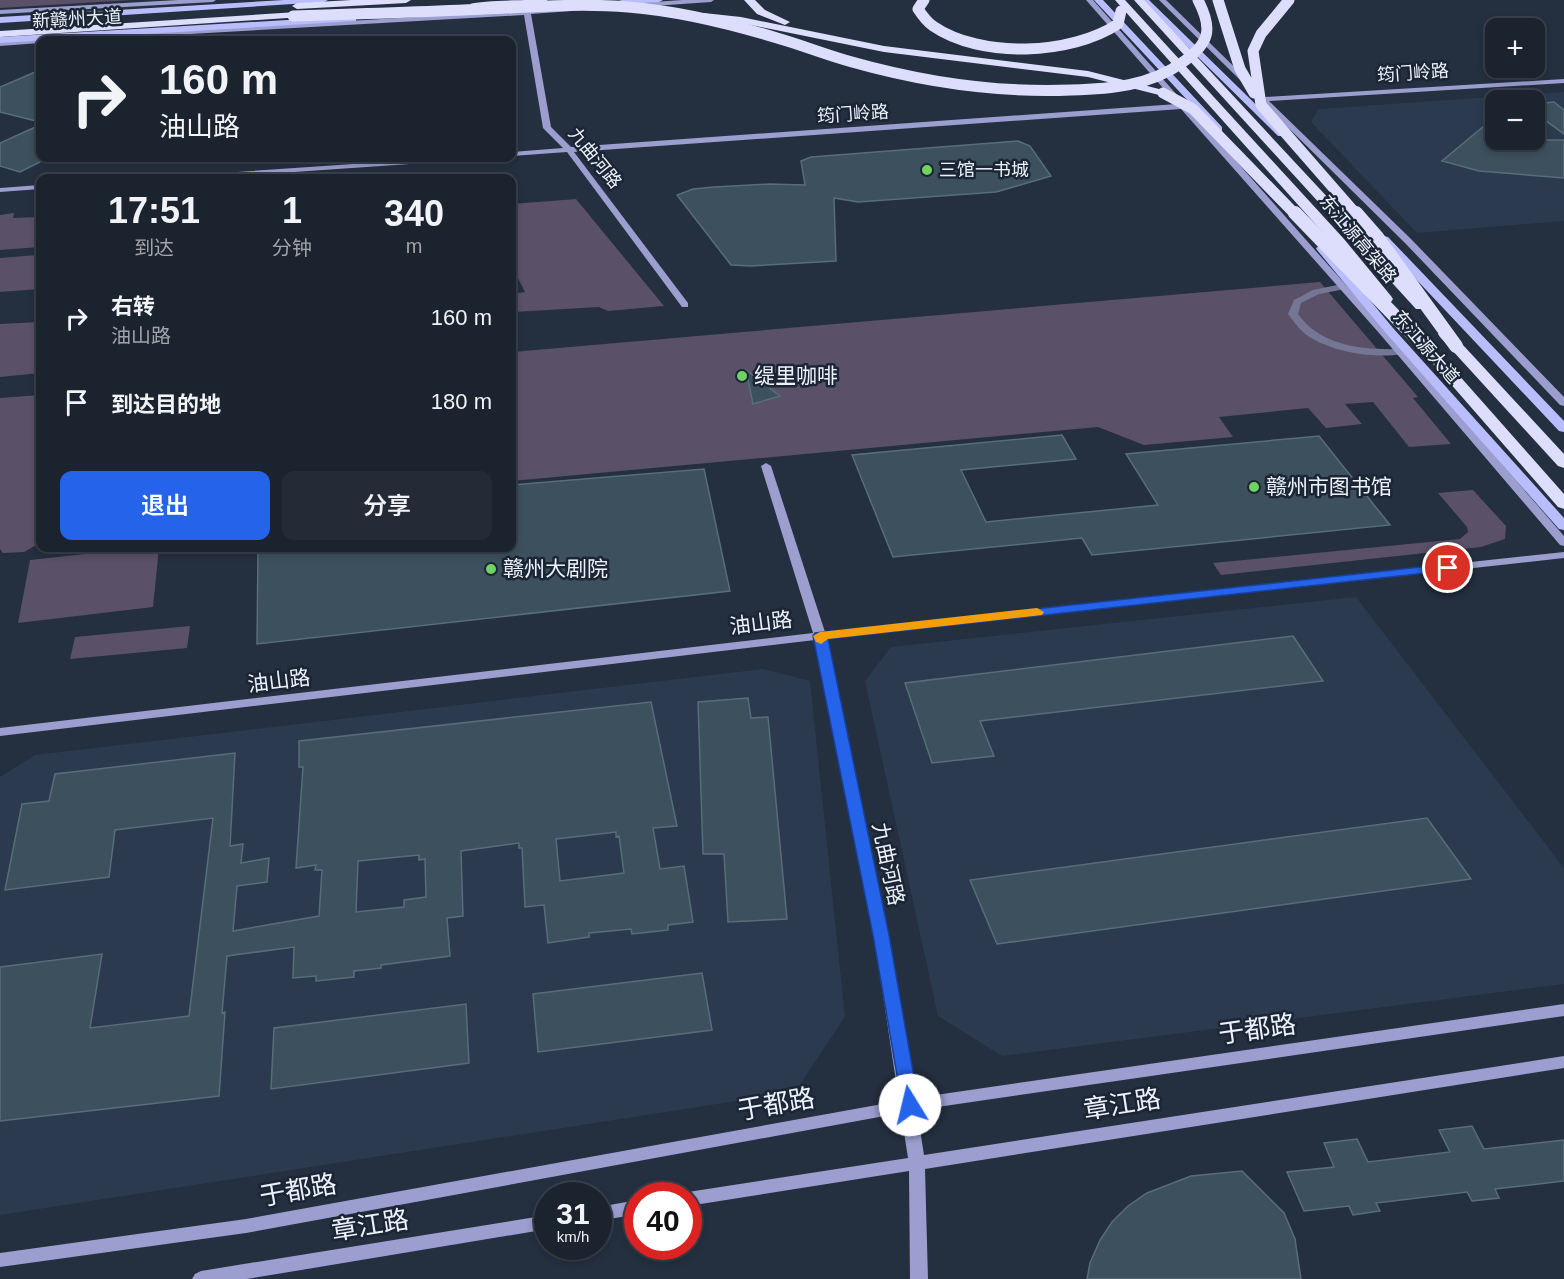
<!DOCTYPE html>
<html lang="zh">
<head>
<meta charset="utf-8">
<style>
	body { margin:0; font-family:Arial,"Noto Sans SC",sans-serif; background:#242b37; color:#f1f3f6; height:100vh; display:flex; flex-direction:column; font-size:22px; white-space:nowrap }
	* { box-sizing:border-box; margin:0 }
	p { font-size:20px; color:#a0a4aa }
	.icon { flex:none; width:33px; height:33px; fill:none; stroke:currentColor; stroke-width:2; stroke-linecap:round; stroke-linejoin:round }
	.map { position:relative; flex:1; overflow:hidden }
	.panel { position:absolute; left:36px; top:174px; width:480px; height:378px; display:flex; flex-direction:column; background:#1b232f; border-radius:12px; box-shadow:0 3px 9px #0003,0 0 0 2px #39404b }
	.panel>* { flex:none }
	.hud { position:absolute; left:36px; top:36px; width:480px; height:126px; border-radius:12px; box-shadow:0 3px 9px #0003,0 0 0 2px #39404b; background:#1b232f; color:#f1f3f6; overflow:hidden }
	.fabs { position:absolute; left:1485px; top:18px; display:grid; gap:12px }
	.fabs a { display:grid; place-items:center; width:60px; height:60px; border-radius:12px; background:#1b232f; box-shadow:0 3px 9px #0003,0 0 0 2px #39404b; font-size:30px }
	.speed { position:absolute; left:534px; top:1182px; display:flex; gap:12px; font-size:30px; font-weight:700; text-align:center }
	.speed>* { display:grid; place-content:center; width:78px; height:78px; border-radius:50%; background:#1b232f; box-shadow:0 3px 9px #0003,0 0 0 2px #39404b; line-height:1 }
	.speed small { font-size:15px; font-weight:400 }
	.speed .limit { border:9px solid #d22; background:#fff; color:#111 }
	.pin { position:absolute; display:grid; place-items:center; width:51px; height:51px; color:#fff; margin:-26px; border:3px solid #fff; border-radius:50%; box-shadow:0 2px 6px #0007 }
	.me { position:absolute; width:66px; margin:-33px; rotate:351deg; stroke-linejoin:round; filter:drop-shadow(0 0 4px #0008) }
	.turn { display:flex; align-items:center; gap:21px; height:126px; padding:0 24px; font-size:27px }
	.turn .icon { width:78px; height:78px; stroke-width:2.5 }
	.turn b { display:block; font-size:42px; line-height:51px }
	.eta { display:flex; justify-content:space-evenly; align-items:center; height:102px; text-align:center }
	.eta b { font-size:36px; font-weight:600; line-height:42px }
	.action { display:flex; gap:12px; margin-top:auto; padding:12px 24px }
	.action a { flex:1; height:69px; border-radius:12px; background:#2563eb; color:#fff; font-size:24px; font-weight:600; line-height:69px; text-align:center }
	.action a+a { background:#242b37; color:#f1f3f6 }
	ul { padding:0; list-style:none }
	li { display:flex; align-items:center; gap:18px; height:84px; padding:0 24px }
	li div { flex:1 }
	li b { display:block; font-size:22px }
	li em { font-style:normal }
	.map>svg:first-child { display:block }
	.built { fill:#2c3a4f; fill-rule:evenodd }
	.green { fill:#5a5067 }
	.building { fill:#3c515d; stroke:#586d7a; stroke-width:1.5; fill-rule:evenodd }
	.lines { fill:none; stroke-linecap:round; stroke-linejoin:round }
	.lane { fill:#747694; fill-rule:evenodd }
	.secondary { fill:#9b9ece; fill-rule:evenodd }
	.primary { fill:#babdfb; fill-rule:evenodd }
	.highway { fill:#dcdefc; fill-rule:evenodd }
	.highway-bridge-far1 { stroke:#dcdefc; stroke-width:11 }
	.highway-bridge { stroke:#dcdefc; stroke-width:14 }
	.route { fill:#2563eb; stroke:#184099; stroke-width:1.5 }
	.slow { fill:#f59e0b }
	.poi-dot { fill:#6ed360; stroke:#1b2534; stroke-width:2 }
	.labels { text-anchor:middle; stroke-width:5; stroke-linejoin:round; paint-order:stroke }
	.far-street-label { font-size:18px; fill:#ebf2fd; stroke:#1b2534 }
	.far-poi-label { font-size:18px; fill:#ebf2fd; stroke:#1b2534; text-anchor:start }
	.poi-label { font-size:21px; fill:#ebf2fd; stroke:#1b2534; text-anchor:start }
	.street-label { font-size:21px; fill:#ebf2fd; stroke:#1b2534 }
	.near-street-label { font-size:26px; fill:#ebf2fd; stroke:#1b2534 }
</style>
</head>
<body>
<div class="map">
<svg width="1564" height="1279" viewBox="0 0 1564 1279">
	<rect width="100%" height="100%" fill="#242f3f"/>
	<path class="built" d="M 1564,92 L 1564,221 L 1417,233 L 1311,122 L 1318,109 ZM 1496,100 L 1534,100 L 1534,140 L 1496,140 Z
		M 1356,597 L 1564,868 L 1564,984 L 1002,1056 L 938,1016 L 865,681 L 891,647 Z
		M 763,669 L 810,681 L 845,1017 L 795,1092 L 0,1215 L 0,777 L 35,755 Z"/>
	<path class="green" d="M 0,0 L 132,0 L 0,8 Z
		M 576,199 L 664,306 L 608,311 L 599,307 L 513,312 L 512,322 L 512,294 L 525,292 L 512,266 L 512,204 Z
		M 14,213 L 13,218 L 40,217 L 40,247 L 0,250 L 0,215 Z
		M 37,255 L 40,268 L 40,289 L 0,292 L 0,258 Z
		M 1320,282 L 1418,397 L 1413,398 L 1451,444 L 1409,447 L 1373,402 L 1345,404 L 1362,424 L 1326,428 L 1308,408 L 1219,417 L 1233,437 L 1144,445 L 1098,427 L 512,481 L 512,352 Z
		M 40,322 L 40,373 L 0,377 L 0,324 Z
		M 40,395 L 40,543 L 24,552 L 3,553 L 0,549 L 0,398 Z
		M 1473,490 L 1506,526 L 1505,539 L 1481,547 L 1221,575 L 1213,563 L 1460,539 L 1468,532 L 1467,527 L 1438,493 Z
		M 140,548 L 159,548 L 153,607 L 18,623 L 30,560 Z
		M 190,626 L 187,648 L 70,659 L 75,637 Z"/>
	<path class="building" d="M 40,70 L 40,122 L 0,112 L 0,87 Z
		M 1554,102 L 1564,110 L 1564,134 L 1534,112 L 1534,104 Z
		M 1496,116 L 1496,140 L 1564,140 L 1564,178 L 1479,171 L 1442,161 Z
		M 40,125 L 40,162 L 20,172 L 0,166 L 0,143 Z
		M 1018,141 L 1030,146 L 1051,176 L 996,192 L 858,202 L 834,198 L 836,261 L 751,266 L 731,265 L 677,195 L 693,189 L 714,187 L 770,184 L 805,185 L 801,161 L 811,157 Z
		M 746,370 L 780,396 L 753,404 Z
		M 1062,435 L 1076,459 L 961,470 L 986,522 L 1158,505 L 1126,454 L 1319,436 L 1390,525 L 1092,555 L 1082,538 L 893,557 L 852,455 Z
		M 704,469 L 730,591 L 257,644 L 258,548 L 512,548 L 512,485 Z
		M 1293,636 L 1323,681 L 980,721 L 994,756 L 932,763 L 905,683 Z
		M 748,698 L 751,718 L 768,717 L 787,919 L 728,922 L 724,854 L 703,854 L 698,702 Z
		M 651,702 L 677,826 L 653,828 L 660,869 L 684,866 L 693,922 L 668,925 L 668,930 L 632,934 L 631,929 L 589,933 L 589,937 L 548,943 L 544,905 L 525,907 L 522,848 L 519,848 L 519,843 L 461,851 L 463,916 L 447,918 L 450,956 L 381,965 L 381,968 L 354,971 L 354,977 L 316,981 L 316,976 L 293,978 L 294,947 L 227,956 L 222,1013 L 225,1012 L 219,1096 L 0,1121 L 0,967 L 102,954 L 90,1028 L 189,1016 L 213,818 L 115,830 L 109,877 L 5,890 L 22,804 L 49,801 L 55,774 L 235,753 L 230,846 L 243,844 L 241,863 L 269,858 L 267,882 L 237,886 L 233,931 L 319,916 L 322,870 L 315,870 L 316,865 L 296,868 L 303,767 L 299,767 L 299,741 ZM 616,832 L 616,837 L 619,836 L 624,873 L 560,881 L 556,839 ZM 419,855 L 419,860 L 425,859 L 426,897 L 404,900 L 404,907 L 356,912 L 358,861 Z
		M 1427,818 L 1471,879 L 997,944 L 970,880 Z
		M 702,973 L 712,1030 L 538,1052 L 533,994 Z
		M 466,1004 L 469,1063 L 271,1089 L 274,1028 Z
		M 1472,1126 L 1484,1149 L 1564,1140 L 1564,1181 L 1495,1189 L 1499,1198 L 1472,1201 L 1467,1192 L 1376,1203 L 1380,1211 L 1353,1215 L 1349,1206 L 1304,1211 L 1287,1172 L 1334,1167 L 1324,1143 L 1357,1139 L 1368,1162 L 1450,1152 L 1439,1130 Z
		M 1242,1171 L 1284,1213 L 1295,1239 L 1301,1279 L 1087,1279 L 1090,1263 L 1100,1240 L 1112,1222 L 1128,1206 L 1147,1193 L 1191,1176 Z"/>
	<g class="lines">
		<path class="lane" d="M 1342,284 L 1345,285 L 1345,289 L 1319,294 L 1301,303 L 1298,314 C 1321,346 1362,350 1399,349 L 1404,352 L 1402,354 C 1375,359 1335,352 1311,338 C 1301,332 1295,323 1288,314 L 1294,300 L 1313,290 Z"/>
		<path class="secondary" d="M 178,0 L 216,0 L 213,2 L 0,14 L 0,10 Z
			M 682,0 L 714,0 L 711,2 L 639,7 L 636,5 L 639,3 Z
			M 1086,0 L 1093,0 L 1185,104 L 1190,104 L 1191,106 L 1189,108 L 1385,329 L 1564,536 L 1564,546 L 1560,545 L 1379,333 L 1181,109 L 574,152 L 688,303 L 688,307 L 682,307 L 567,152 L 512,156 L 512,152 L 563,148 L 543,128 L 524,15 L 84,40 L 54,40 L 57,38 L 570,8 L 573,10 L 572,11 L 531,14 L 551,127 L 571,147 L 1177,104 Z
			M 1159,0 L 1166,0 L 1265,97 L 1564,79 L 1564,83 L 1269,101 L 1411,239 L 1564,397 L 1564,406 L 1560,405 L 1405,243 Z
			M 40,40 L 40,43 L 0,46 L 0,42 L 40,39 L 43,40 Z
			M 441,158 L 472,158 L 468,160 L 207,178 L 175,178 L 179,176 Z
			M 40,185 L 40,189 L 0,192 L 0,188 Z
			M 766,463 L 771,466 L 825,632 L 1564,552 L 1564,558 L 827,639 L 888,935 L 915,1098 L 1564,1004 L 1564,1016 L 917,1110 L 924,1155 L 1564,1056 L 1564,1068 L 925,1169 L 928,1279 L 910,1279 L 909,1171 L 688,1206 L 688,1196 L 681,1196 L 688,1192 L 908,1158 L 901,1113 L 246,1233 L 0,1267 L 0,1253 L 246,1219 L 899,1101 L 874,935 L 815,640 L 0,736 L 0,728 L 813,633 L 761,466 Z
			M 638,1200 L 638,1214 L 598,1221 L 598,1207 Z
			M 548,1215 L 548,1229 L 247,1279 L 192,1279 L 195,1274 L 201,1271 Z"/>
		<path class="primary" d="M 284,0 L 328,0 L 324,2 L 0,23 L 0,17 Z
			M 622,0 L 663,0 L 659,2 L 614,5 L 610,3 Z
			M 1094,0 L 1103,0 L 1222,127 L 1222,131 L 1216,131 Z
			M 1140,0 L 1149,0 L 1284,132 L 1284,136 L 1278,136 Z
			M 353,16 L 356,17 L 356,21 L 0,43 L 0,37 Z
			M 1384,236 L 1388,237 L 1564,421 L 1564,432 L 1559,431 L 1380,241 L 1379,239 Z
			M 1321,245 L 1325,246 L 1393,328 L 1564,518 L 1564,530 L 1559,529 L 1385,332 L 1317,250 L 1316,248 Z"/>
		<path class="highway" d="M 352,0 L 411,0 L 406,3 L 297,9 L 292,6 L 297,3 Z
			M 548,0 L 543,3 L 475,7 L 470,4 C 482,0 531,0 548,0 Z
			M 744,0 L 755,0 L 765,10 L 790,22 L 785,25 L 757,14 Z
			M 1115,0 L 1125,0 L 1344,239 L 1391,296 L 1393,299 L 1391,302 L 1381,302 L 1334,245 Z
			M 1134,0 L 1144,0 L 1426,303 L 1428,306 L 1426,309 L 1416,309 Z
			M 313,11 L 317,12 L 317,16 L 0,37 L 0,31 Z
			M 704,13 L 741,17 L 884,46 L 1088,71 L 1167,91 L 1169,93 L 1163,96 L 1088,77 L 884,52 L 741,23 L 700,18 L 699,16 Z
			M 1413,328 L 1418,329 L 1564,494 L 1564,509 L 1558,507 L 1408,335 L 1406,332 L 1408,329 Z
			M 1445,330 L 1450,331 L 1564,454 L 1564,468 L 1558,466 L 1440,337 L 1438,334 L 1440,331 Z"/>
		<path class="highway-bridge-far1" d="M 924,0 L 918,9 C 922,15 927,22 933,26 C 981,59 1071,55 1118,24 L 1121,11
			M 1218,0 L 1240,69 L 1254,93
			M 1289,0 L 1261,34 L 1253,51 L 1261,105 L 1357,215
			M 293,16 C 357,14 421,12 485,9 C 532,7 580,3 628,7 C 678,11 728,23 777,38 C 802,45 826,55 852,62 C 923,82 997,93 1071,90 C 1110,89 1150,86 1183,62 C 1210,43 1213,29 1198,0
			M 1163,93 L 1193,109 L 1296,215"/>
		<path class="highway-bridge" d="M 1295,213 L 1423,345
			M 1356,213 L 1377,237 L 1456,346"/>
	</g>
	<path class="route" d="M 1448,564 L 1455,568 L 1453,570 L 828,639 L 889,935 L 919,1105 L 916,1110 L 910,1113 L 903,1110 L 873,935 L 813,636 L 815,633 Z"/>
	<path class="slow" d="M 1037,608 L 1044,612 L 1042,615 L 828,639 L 821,644 L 816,642 L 813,636 L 820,632 Z"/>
	<g class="poi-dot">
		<circle cx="927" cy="170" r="6"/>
		<circle cx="742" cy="376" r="6"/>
		<circle cx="1254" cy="487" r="6"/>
		<circle cx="491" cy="569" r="6"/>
	</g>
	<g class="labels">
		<g class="far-street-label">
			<text transform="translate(77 19) rotate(-3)" y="6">新赣州大道</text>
			<text transform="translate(1413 73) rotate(-4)" y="6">筠门岭路</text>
			<text transform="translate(853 114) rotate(-4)" y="6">筠门岭路</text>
			<text transform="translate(595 158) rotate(51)" y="6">九曲河路</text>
			<text transform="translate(1358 239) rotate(50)" y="6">东江源高架路</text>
			<text transform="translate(1426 347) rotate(49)" y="6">东江源大道</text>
		</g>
		<g class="far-poi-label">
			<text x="939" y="176">三馆一书城</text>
		</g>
		<g class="poi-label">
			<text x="754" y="383">缇里咖啡</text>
			<text x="1266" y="494">赣州市图书馆</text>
			<text x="503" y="576">赣州大剧院</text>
		</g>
		<g class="street-label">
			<text transform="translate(761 623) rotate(-7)" y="7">油山路</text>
			<text transform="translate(279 681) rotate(-7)" y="7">油山路</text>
			<text transform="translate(888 864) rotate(78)" y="7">九曲河路</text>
		</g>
		<g class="near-street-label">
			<text transform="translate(1257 1029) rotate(-8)" y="9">于都路</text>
			<text transform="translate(776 1104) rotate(-10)" y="9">于都路</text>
			<text transform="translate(1122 1104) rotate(-9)" y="9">章江路</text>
			<text transform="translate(298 1190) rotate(-10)" y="9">于都路</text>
			<text transform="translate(370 1225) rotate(-9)" y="9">章江路</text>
		</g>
	</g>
</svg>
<div class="fabs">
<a>+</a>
<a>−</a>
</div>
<div class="speed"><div>31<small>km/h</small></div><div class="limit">40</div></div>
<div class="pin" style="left:1448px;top:568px;background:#d93025"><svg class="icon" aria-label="arrive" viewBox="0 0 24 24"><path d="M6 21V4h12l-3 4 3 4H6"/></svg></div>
<svg class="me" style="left:910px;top:1105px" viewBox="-20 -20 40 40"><circle r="19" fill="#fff"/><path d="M0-13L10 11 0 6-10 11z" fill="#2563eb"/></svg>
<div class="hud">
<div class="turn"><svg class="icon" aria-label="right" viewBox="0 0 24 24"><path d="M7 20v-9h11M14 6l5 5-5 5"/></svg><div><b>160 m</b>油山路</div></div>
</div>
<section class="panel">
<div class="eta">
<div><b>17:51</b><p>到达</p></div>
<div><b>1</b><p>分钟</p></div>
<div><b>340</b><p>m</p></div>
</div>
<ul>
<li><svg class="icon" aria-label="right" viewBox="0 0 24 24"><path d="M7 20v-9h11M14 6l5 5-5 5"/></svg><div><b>右转</b><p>油山路</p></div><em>160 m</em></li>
<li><svg class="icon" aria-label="arrive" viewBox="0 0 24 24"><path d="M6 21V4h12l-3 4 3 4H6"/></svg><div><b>到达目的地</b></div><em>180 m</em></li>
</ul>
<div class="action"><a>退出</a><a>分享</a></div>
</section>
</div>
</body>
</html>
